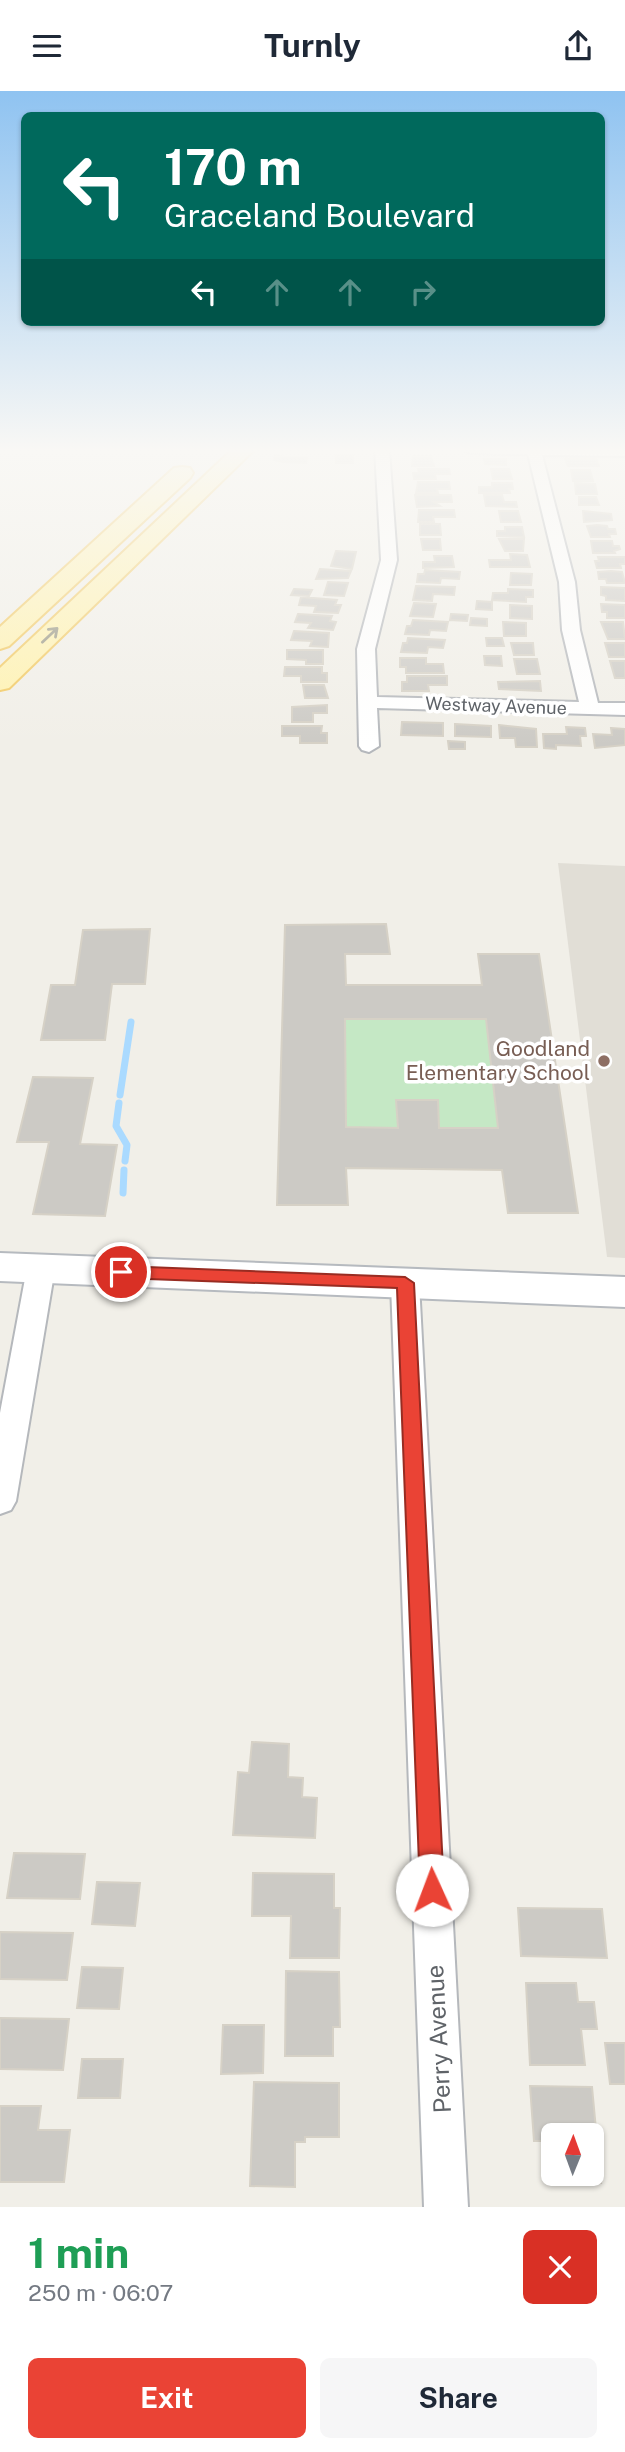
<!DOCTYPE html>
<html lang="en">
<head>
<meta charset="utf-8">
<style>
	body { margin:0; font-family:"Public Sans",sans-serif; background:#f6f6f7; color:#1f2937; height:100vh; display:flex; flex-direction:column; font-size:26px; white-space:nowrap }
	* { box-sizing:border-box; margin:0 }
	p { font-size:23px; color:#747a83 }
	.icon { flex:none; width:38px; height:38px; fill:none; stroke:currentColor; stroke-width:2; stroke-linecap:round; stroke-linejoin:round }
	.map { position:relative; height:2116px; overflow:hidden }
	.side { display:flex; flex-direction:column; background:#fff; flex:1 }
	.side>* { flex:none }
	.top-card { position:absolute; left:21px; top:21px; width:584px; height:214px; border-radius:10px; box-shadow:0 2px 5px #0004; background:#00695c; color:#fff; overflow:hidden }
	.needle { width:46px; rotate:1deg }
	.buttons { position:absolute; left:541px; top:2032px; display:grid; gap:14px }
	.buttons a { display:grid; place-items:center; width:63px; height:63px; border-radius:10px; background:#fff; box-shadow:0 2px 5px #0004; font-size:35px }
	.pin { position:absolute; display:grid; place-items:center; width:60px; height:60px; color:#fff; margin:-30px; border:4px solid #fff; border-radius:50%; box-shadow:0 2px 7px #0007 }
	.me { position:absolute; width:77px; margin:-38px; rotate:358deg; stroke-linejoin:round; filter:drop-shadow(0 0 5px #0008) }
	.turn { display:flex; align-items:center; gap:24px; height:147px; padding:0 28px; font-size:32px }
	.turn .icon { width:91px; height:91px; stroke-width:2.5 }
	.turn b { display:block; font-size:49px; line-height:60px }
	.lanes { display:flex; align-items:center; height:66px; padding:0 28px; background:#0003; justify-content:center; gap:35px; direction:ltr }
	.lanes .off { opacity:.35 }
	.round { display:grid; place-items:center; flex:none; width:74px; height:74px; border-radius:10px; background:#f6f6f7 }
	.summary { display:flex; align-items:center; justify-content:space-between; height:119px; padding:0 28px }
	h1 { font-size:42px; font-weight:700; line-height:52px; color:#1e9e55 }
	.cta { display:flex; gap:14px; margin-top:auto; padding:14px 28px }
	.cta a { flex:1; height:80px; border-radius:10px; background:#ea4335; color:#fff; font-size:28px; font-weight:700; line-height:80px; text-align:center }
	.cta a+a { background:#f6f6f7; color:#1f2937 }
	header { display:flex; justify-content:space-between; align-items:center; height:91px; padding:0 28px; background:#fff; font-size:32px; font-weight:700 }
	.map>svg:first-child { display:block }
	.education { fill:#e1ded6 }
	.green { fill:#c5e8c5 }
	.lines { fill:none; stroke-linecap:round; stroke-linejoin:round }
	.stream { stroke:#aadaff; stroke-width:7 }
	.building { fill:#cccac5; stroke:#d6d1c6; stroke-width:2; fill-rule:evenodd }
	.street-casing { stroke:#b5b8bc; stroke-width:4 }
	.secondary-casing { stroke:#b6babf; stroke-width:4 }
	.primary-casing { stroke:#f2c960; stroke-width:4 }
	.street { fill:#fff; fill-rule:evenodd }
	.secondary { fill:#fff; fill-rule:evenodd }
	.primary { fill:#fff2af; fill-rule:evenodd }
	.oneway { stroke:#979581 }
	.route { fill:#ea4335; stroke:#982c22; stroke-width:2 }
	.education-dot { fill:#8d6e63; stroke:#fff; stroke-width:2.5 }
	.labels { text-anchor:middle; stroke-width:7; stroke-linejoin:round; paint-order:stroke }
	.far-street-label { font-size:18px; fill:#5f6368; stroke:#fff }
	.education-label { font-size:21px; fill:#785e54; stroke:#fff; text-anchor:end }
	.near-street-label { font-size:24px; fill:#5f6368; stroke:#fff }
</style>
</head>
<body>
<header><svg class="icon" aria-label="menu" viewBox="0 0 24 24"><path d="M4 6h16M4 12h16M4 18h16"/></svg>Turnly<svg class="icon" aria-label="share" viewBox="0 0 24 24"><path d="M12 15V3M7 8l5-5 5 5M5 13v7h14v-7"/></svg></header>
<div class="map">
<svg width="625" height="2116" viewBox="0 0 625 2116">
	<rect width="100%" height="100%" fill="#f1efe8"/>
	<path class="education" d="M 558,772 L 625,775 L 625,1167 L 607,1166 Z"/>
	<path class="green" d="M 345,928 L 486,928 L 498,1037 L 439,1037 L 397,1010 L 398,1037 L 346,1036 Z"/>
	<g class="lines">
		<path class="stream" d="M 120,1004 L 131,931
			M 119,1012 L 116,1035 L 127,1054 L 125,1070
			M 123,1102 L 124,1079"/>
	</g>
	<path class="building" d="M 275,364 L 285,366 L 307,366 L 306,372 L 283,371 L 274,369 Z
		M 336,364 L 353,364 L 353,372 L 336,372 Z
		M 413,365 L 431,365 L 434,375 L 412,375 Z
		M 484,368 L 506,368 L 506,374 L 485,373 Z
		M 565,368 L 596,368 L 599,375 L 568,375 Z
		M 418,378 L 449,378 L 450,383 L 435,383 L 436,388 L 414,388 L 413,382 L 419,382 Z
		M 491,378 L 509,378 L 512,388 L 493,388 Z
		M 571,379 L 590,379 L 593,390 L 573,390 Z
		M 418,391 L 449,391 L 450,398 L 437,398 L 438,402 L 416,402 Z
		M 492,392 L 512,392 L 513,398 L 509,398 L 510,402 L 479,402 L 479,396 L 492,396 Z
		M 575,392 L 595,393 L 597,403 L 576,403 Z
		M 415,404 L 451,404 L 452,411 L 434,411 L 440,415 L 417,416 Z
		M 484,404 L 502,404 L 504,411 L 516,411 L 517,416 L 486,415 Z
		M 579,406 L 596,406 L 599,414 L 579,414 Z
		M 419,419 L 454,419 L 455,426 L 433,426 L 434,431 L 418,431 Z
		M 499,420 L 518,420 L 521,431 L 501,431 Z
		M 583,420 L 611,423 L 612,429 L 584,431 Z
		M 420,433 L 440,433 L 441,444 L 420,444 Z
		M 597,434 L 607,435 L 608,438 L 615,438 L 616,443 L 609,443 L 610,446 L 591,446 L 587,435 Z
		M 505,436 L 522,436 L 524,446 L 497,445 L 497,440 L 505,440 Z
		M 421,448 L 440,448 L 441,459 L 423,459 Z
		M 499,448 L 524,448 L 523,460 L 505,460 Z
		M 591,450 L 612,450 L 613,455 L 619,455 L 620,458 L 614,460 L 615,462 L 593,462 Z
		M 336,460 L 356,461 L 352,478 L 331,475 Z
		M 510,463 L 527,464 L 530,476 L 490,476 L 489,469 L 511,469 Z
		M 434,465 L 452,465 L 454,476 L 423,477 L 423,471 L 435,471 Z
		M 598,466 L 625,466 L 625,473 L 620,473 L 621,477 L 597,477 L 595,470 L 599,470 Z
		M 320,478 L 351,480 L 348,487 L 316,488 Z
		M 425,479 L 460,481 L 459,488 L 441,487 L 440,492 L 417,491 L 418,483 L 424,483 Z
		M 611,480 L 622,481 L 625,492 L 607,492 L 606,488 L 599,488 L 598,481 Z
		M 511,482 L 532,483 L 531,494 L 510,494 Z
		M 328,491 L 348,492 L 344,505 L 324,504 Z
		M 416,495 L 455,496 L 454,504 L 433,503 L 432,510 L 413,509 Z
		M 601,496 L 625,497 L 625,510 L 606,509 L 606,505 L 601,504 Z
		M 294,498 L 312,499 L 309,505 L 291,504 Z
		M 508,498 L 533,499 L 533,506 L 526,506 L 526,511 L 492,509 L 493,502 L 508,502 Z
		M 301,506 L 337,509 L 335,514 L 341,514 L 338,522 L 314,521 L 316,515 L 299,514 Z
		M 477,510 L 492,511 L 492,519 L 476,518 Z
		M 414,512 L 436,513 L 433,526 L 410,525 Z
		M 601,513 L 625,514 L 625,527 L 607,527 L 607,521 L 602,521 Z
		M 510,514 L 532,515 L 532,528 L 510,527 Z
		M 298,523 L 332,525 L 330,530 L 336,531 L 333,539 L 308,537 L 311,532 L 295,531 Z
		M 451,523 L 468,524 L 467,530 L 450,529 Z
		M 471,527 L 487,528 L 487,535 L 470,534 Z
		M 413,529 L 448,531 L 446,540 L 430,539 L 429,544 L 405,543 L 407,535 L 411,535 Z
		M 503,531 L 526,532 L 526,545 L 504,545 Z
		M 601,531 L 623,531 L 625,548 L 608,548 Z
		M 294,540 L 329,542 L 328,556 L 310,555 L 312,550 L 291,549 Z
		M 408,547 L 445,549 L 443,557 L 428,556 L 427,562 L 401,561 L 403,552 L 407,552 Z
		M 486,547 L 502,547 L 504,555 L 487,555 Z
		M 511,552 L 533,552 L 534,564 L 514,564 Z
		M 605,552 L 625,552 L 625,566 L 609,566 Z
		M 287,559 L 323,559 L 323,573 L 306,573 L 306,569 L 287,568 Z
		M 484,565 L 501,565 L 502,575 L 485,574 Z
		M 400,567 L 426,567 L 426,573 L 443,573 L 444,582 L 406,582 L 406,576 L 400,576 Z
		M 514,568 L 537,568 L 540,583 L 517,583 Z
		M 610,570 L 625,570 L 625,587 L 615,587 Z
		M 285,576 L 322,576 L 322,582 L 327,582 L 327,591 L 301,591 L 301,585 L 284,585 Z
		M 407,585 L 447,585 L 447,594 L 428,594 L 429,600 L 402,600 L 402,591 L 407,591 Z
		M 540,590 L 541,600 L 499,598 L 498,591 Z
		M 303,594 L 324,594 L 328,607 L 305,607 Z
		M 327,614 L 327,622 L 313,622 L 313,631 L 292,631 L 292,616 Z
		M 402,631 L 443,632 L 443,645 L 401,644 Z
		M 455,633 L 491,635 L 491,646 L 455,645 Z
		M 499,634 L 536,638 L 537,656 L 516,656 L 515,647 L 500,647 Z
		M 282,635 L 322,635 L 321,642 L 327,642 L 327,652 L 300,652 L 300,645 L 282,645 Z
		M 566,636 L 585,637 L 586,645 L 580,645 L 581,655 L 556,654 L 556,658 L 544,657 L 543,643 L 567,643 Z
		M 611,637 L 625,638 L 625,654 L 595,657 L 593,643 L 612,644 Z
		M 448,650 L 465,651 L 465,658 L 449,658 Z
		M 386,833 L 390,863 L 345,863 L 346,894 L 482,894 L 478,863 L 539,863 L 578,1122 L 508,1122 L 502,1079 L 346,1077 L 348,1114 L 277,1114 L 285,834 ZM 345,928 L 486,928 L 498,1037 L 439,1037 L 438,1009 L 396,1009 L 398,1037 L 346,1036 Z
		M 150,838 L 145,893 L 112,893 L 105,949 L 41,949 L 51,894 L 75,894 L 83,839 Z
		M 33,986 L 93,987 L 80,1053 L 117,1054 L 105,1125 L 33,1123 L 49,1051 L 17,1051 Z
		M 252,1651 L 289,1653 L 288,1686 L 303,1687 L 302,1706 L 317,1707 L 315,1747 L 233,1744 L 238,1681 L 249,1682 Z
		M 14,1762 L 85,1763 L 80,1808 L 7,1807 Z
		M 253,1782 L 334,1783 L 334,1817 L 340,1817 L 339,1867 L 290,1867 L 291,1825 L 252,1825 Z
		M 97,1791 L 140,1792 L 135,1835 L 92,1833 Z
		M 518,1817 L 602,1818 L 607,1867 L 521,1865 Z
		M 0,1841 L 73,1842 L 67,1889 L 0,1888 Z
		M 82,1876 L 123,1877 L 119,1918 L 77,1917 Z
		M 286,1880 L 339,1881 L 340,1936 L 333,1936 L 333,1965 L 285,1965 Z
		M 526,1892 L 576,1892 L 578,1911 L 594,1911 L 597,1938 L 581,1938 L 585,1974 L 530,1974 Z
		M 0,1927 L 69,1928 L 63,1979 L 0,1978 Z
		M 223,1934 L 264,1934 L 263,1982 L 221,1983 Z
		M 605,1952 L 625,1952 L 625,1993 L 610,1993 Z
		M 82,1968 L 123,1968 L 120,2007 L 78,2007 Z
		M 254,1991 L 339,1992 L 339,2046 L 305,2046 L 305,2051 L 295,2051 L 295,2096 L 250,2095 Z
		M 530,1995 L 592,1996 L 601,2092 L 548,2091 L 545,2050 L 534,2050 ZM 553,2044 L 592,2044 L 592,2082 L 553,2082 Z
		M 0,2015 L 41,2015 L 38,2039 L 70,2039 L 64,2091 L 0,2091 Z"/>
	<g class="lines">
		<defs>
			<path id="street" d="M 375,358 L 389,358 L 397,469 L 375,558 L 377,606 L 579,611 L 562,539 L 559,491 L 528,363 L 470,362 L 463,358 L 625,358 L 625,365 L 542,364 L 575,491 L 580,539 L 598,612 L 625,612 L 625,624 L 377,617 L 379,655 L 369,661 L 362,659 L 359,655 L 357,558 L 381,469 Z
				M 41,1167 L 51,1170 L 55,1177 L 16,1410 L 11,1419 L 0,1423 L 0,1322 L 27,1177 L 31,1170 Z
				M 405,1182 L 415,1185 L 419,1192 L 468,2116 L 424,2116 L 391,1192 L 395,1185 Z"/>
			<path id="secondary" d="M 0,1162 L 625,1186 L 625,1216 L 0,1190 Z"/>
			<path id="primary" d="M 233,358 L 255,358 L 9,597 L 0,599 L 0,577 Z
				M 182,376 L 190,377 L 193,382 L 190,387 L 9,555 L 0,558 L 0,536 L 174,377 Z"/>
		</defs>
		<use href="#street" class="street-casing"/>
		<use href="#secondary" class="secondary-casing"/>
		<use href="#primary" class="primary-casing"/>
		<use href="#street" class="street"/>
		<use href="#secondary" class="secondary"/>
		<use href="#primary" class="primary"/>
	</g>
	<defs><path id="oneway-shaft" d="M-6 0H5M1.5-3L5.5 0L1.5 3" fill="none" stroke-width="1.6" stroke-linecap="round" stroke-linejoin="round" transform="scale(1.75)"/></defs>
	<use class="oneway" href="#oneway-shaft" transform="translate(50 544) rotate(-43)"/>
	<linearGradient id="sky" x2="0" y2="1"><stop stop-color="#8fc3f1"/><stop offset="0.55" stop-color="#f9f8f5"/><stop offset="1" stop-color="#f9f8f5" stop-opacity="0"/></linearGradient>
	<rect width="625" height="654" fill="url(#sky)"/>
	<path class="route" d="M 121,1175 L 405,1186 L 414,1192 L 444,1799 L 440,1807 L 432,1811 L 424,1807 L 420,1799 L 397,1197 L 121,1187 L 113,1181 Z"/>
	<circle class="education-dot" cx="604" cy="970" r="7"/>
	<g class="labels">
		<g class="far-street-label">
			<text transform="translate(496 615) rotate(2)" y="6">Westway Avenue</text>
		</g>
		<g class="education-label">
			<text x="590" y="965">Goodland<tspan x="590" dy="24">Elementary School</tspan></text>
		</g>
		<g class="near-street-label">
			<text transform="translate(439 1948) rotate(-93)" y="8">Perry Avenue</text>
		</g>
	</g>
</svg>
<div class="buttons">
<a><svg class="needle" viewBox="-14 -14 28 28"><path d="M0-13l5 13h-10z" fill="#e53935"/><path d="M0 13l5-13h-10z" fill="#747a83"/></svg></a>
</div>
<div class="pin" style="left:121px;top:1181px;background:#d93025"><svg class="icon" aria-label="arrive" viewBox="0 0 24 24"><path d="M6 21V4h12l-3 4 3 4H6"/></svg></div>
<svg class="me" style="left:432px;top:1799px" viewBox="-20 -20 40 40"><circle r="19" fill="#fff"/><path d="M0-13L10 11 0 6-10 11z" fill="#ea4335"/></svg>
<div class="top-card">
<div class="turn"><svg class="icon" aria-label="left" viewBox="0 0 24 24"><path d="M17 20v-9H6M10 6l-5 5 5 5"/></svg><div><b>170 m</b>Graceland Boulevard</div></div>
<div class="lanes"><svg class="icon" aria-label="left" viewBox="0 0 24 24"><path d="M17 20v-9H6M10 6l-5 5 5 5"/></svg><svg class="icon off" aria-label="ahead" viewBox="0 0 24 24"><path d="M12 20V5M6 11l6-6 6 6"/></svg><svg class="icon off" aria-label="ahead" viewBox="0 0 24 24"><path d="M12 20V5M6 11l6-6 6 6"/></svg><svg class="icon off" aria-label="right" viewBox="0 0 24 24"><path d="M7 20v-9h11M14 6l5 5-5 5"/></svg></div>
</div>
</div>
<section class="side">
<div class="summary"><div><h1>1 min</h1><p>250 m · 06:07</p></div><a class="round" style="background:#d93025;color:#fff"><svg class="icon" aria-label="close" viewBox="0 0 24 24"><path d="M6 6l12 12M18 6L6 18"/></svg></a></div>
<div class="cta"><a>Exit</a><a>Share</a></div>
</section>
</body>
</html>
